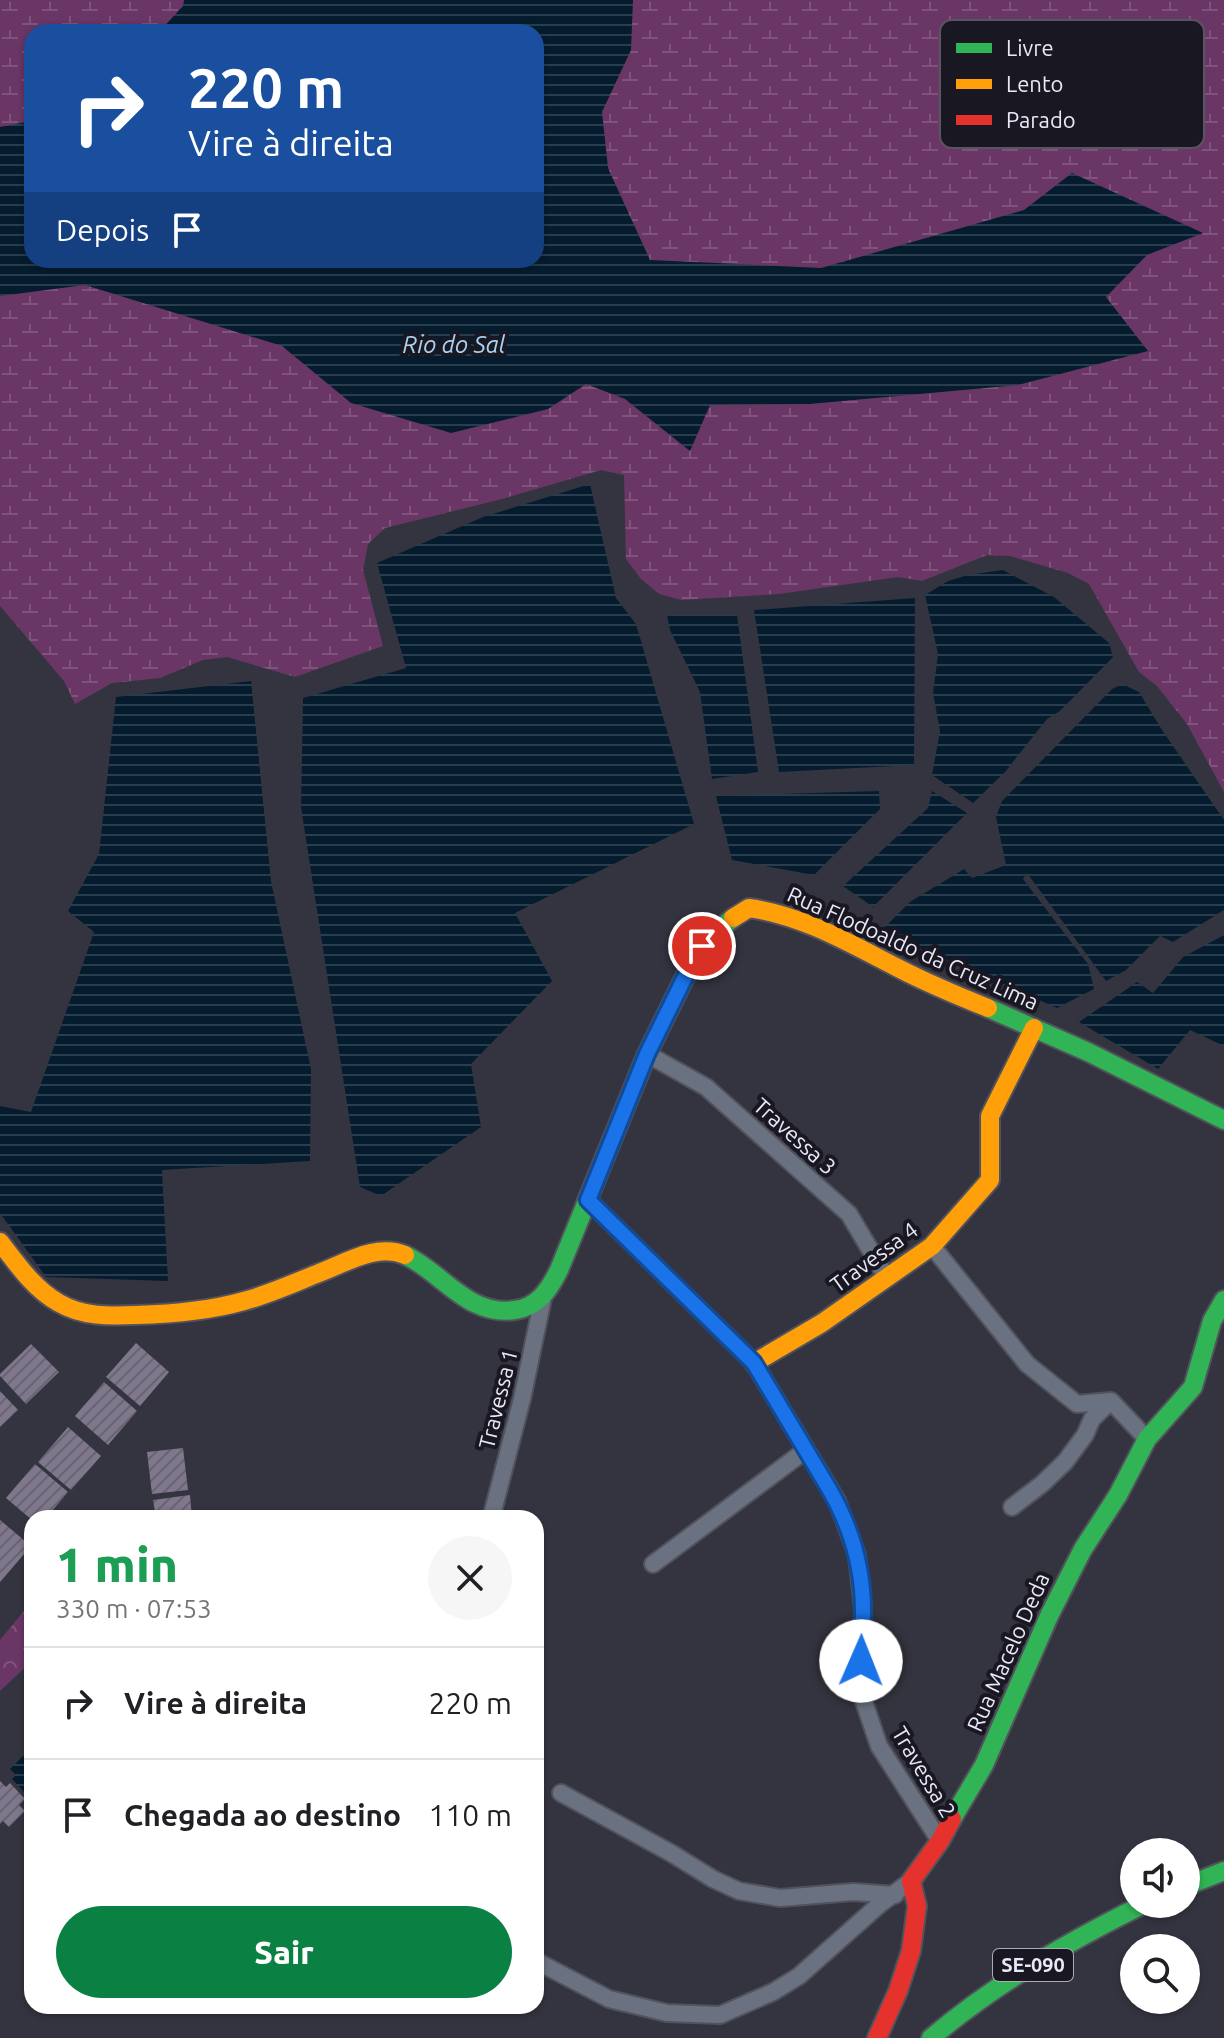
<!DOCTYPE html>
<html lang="pt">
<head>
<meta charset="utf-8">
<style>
	body { margin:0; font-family:Ubuntu,sans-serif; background:#f6f6f6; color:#202124; height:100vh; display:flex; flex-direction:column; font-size:30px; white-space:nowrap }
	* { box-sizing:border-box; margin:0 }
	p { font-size:26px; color:#757577 }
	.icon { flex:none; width:44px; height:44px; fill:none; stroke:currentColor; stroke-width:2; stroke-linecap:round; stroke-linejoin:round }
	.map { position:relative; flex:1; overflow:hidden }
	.panel { position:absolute; left:24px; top:1510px; width:520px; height:504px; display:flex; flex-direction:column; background:#fff; border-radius:24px; box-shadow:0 2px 6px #0004 }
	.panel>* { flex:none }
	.banner { position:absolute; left:24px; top:24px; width:520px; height:244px; border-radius:24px; box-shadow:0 2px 6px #0004; background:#1a4fa0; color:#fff; overflow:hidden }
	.tools { position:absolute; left:1120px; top:1838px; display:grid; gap:16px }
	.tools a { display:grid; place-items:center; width:80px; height:80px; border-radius:50%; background:#fff; box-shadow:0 2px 6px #0004; font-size:40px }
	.pin { position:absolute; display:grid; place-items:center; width:68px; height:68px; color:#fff; margin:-34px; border:4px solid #fff; border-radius:50%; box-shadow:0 2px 8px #0007 }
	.me { position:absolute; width:88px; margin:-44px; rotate:1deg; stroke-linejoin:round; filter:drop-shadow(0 0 6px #0008) }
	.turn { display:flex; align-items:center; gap:28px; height:168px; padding:0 32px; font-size:36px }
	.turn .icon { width:104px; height:104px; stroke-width:2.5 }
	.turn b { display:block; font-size:56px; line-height:68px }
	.then { display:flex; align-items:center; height:76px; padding:0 32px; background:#0003; gap:16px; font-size:30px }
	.round { display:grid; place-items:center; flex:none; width:84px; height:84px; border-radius:42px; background:#f6f6f6 }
	.overview { display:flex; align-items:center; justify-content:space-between; height:136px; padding:0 32px }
	h1 { font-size:48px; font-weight:800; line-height:60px; color:#1e9e55 }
	.action { display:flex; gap:16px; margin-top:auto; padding:16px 32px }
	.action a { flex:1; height:92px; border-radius:48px; background:#0b8043; color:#fff; font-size:32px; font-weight:800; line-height:92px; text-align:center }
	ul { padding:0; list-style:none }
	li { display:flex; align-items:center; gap:24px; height:112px; padding:0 32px; border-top:2px solid #e0e0e0 }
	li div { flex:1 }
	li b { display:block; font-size:30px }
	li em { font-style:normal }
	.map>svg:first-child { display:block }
	.wetland { fill:url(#wetland-marsh); fill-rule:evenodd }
	.park { fill:url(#park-crowns) }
	.water { fill:url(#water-rules) }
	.building { fill:url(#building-hatch) }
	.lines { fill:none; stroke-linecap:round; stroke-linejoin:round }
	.street-casing { stroke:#52525c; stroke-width:20 }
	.fast-casing { stroke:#52525c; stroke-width:22 }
	.slow-casing { stroke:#52525c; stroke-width:22 }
	.jam-casing { stroke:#52525c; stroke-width:22 }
	.street { stroke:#6a7181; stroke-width:16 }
	.fast { stroke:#30b455; stroke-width:18 }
	.slow { stroke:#ff9f0a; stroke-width:18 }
	.jam { stroke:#e5322d; stroke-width:18 }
	.route-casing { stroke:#114b97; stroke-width:20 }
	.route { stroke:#1a73e8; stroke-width:14 }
	.labels { text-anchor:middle; stroke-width:8; stroke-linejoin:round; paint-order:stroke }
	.shield { fill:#191822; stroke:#aaaab7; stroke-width:2 }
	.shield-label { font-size:20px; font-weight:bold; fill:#e8e8f7 }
	.street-label { font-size:22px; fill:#e8e8f7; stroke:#191822 }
	.water-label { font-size:24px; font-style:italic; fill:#abd3f1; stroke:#191822 }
	.key { fill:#191822; stroke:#575662; stroke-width:2 }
	.key-label { font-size:22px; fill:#e8e8f7 }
</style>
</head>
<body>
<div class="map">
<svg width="1224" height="2038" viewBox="0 0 1224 2038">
	<defs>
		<pattern id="wetland-marsh" width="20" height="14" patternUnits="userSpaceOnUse" patternTransform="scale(2)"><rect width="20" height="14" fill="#6a3665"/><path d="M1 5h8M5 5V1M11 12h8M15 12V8" fill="none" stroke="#7f537c"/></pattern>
		<pattern id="park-crowns" width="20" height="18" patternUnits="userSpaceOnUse" patternTransform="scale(2)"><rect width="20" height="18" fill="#6a3665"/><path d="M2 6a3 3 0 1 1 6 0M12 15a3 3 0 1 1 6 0" fill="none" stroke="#7f537c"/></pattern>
		<pattern id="water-rules" width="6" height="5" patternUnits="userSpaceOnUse" patternTransform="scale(2)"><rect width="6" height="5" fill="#051c2e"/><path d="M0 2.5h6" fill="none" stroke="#293d4d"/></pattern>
		<pattern id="building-hatch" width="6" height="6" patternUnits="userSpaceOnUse" patternTransform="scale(2)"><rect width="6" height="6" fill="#7f778b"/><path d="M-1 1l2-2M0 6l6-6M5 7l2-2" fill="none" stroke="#686371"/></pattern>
	</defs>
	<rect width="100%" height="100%" fill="#343440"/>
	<path class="wetland" d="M 0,0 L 1224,0 L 1224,792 L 1187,724 L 1157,686 L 1139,672 L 1089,584 L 1068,573 L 1010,556 L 987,555 L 922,581 L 898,577 L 779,594 L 681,600 L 659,594 L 641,579 L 626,559 L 624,475 L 601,470 L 502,499 L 385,528 L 368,544 L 363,570 L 383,646 L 295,677 L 227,657 L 203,660 L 160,678 L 112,683 L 75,704 L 64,681 L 0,606 ZM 32,32 L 536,32 L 536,260 L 32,260 Z"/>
	<path class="park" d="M 32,1601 L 32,1661 L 0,1691 L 0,1640 Z"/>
	<path class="water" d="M 184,0 L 633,0 L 631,50 L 602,112 L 608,168 L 650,260 L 821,268 L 1024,210 L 1072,173 L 1203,233 L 1147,255 L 1106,297 L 1148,351 L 1018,385 L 810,404 L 710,405 L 690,451 L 625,399 L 586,384 L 548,409 L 451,433 L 351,403 L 282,346 L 85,285 L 0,296 L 0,127 L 32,121 L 32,260 L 536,260 L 536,32 L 159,32 L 183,6 Z
		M 590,484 L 616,598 L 636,624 L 694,824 L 515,913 L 552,981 L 471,1064 L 481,1127 L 381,1196 L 360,1187 L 301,807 L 303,698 L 406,668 L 377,563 L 483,517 Z
		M 1003,570 L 1054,597 L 1109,643 L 1113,657 L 1060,711 L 1047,719 L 1005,772 L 973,803 L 932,775 L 940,731 L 933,693 L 938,654 L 925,595 L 948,581 L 968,575 Z
		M 915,598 L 914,765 L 779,772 L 754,610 Z
		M 667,615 L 737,615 L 758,772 L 712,779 L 700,692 L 670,630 Z
		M 251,681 L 271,881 L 311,1069 L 310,1161 L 162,1170 L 168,1281 L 46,1277 L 0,1213 L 0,1106 L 31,1112 L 94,932 L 68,911 L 99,854 L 116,697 Z
		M 1122,684 L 1139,692 L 1162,730 L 1224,820 L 1224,910 L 1173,942 L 1160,936 L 1126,970 L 1106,981 L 1027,873 L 1023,879 L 1088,964 L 1094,989 L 1057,1008 L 881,931 L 910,902 L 964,869 L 972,878 L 1006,865 L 996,817 L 1002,801 L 1112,689 Z
		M 879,791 L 880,809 L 814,875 L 732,860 L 716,796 Z
		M 932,791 L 967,813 L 873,907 L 843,886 L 928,808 Z
		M 1224,935 L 1224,1046 L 1190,1030 L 1158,1069 L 1079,1022 L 1137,982 L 1153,993 L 1183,957 Z
		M 23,1756 L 32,1764 L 32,1788 L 26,1794 L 12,1779 L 16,1775 L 10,1769 Z"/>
	<path class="building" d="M 136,1343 L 169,1372 L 140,1406 L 106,1377 Z
		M 31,1344 L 59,1372 L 26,1404 L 0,1376 L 0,1374 Z
		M 104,1382 L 137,1411 L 108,1445 L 75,1416 Z
		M 0,1391 L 18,1410 L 0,1427 Z
		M 68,1427 L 101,1456 L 71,1490 L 38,1462 Z
		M 183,1448 L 188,1490 L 152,1494 L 147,1452 Z
		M 35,1464 L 68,1492 L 46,1518 L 32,1518 L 32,1520 L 6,1498 Z
		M 190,1495 L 192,1518 L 156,1518 L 153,1500 Z
		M 0,1520 L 31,1546 L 0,1582 Z
		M 0,1781 L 6,1787 L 10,1783 L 25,1799 L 19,1805 L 25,1811 L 9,1827 L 3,1821 L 0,1824 Z"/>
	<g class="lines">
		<defs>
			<path id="street" d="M 647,1054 L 706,1087 L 849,1214 L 887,1278
				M 588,1200 L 754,1363 L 837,1501 L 857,1555 L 863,1609 L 860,1690 L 879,1746 L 940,1841
				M 932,1246 L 1027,1364 L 1077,1404 L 1111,1401 L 1147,1439
				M 1012,1507 L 1042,1484 L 1065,1462 L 1085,1435 L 1092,1419 L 1111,1401
				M 493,1511 L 522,1399 L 543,1298
				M 653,1564 L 806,1450
				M 561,1793 L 671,1853 L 713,1879 L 739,1891 L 780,1898 L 853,1892 L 895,1895
				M 536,1961 L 609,1999 L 667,2013 L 720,2015 L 773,1992 L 799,1976 L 880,1904 L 911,1881"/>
			<path id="fast" d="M 988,1008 L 1088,1052 L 1224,1120
				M 405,1255 C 443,1273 468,1317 515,1310 C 538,1307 549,1290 559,1270 L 647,1054 L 683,981 L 695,957 L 709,938 L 733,918
				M 952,1819 L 984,1765 L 1049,1616 L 1083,1549 L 1118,1495 L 1147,1439 L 1193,1387 L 1212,1321 L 1224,1300
				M 1186,1886 L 1224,1871
				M 931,2038 C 996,1983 1068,1942 1144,1904"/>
			<path id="slow" d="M 733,918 L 749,908 C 804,916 849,943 898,968 C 927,983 958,996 988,1008
				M 0,1242 C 17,1264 34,1289 59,1303 C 83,1317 109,1316 136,1315 C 172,1314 209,1311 244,1301 C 270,1294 294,1283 319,1273 C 346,1263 376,1243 405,1255
				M 754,1363 L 822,1323 L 932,1246 L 990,1180 L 990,1116 L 1034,1028"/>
			<path id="jam" d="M 877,2038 L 898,1991 L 911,1951 L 917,1906 L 911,1881 L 940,1841 L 952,1819"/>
		</defs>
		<use href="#street" class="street-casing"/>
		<use href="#fast" class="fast-casing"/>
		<use href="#slow" class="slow-casing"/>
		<use href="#jam" class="jam-casing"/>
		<use href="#street" class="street"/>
		<use href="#fast" class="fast"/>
		<use href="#slow" class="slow"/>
		<use href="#jam" class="jam"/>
	</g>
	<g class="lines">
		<defs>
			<path id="route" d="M 702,946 L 683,981 L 647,1054 L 588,1200 L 754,1363 L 825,1482 C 849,1521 863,1565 863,1611 C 863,1628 861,1644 861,1661"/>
		</defs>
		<use href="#route" class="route-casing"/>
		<use href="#route" class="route"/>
	</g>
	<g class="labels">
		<rect class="shield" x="993" y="1949" width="80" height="32" rx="6"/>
		<g class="shield-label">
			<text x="1033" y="1972">SE-090</text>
		</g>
		<g class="street-label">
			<text transform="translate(913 948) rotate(24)" y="8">Rua Flodoaldo da Cruz Lima</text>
			<text transform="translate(795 1136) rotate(42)" y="8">Travessa 3</text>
			<text transform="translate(874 1257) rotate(-36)" y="8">Travessa 4</text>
			<text transform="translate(498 1399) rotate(-76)" y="8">Travessa 1</text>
			<text transform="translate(1008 1652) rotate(-66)" y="8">Rua Macelo Deda</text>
			<text transform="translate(924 1772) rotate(59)" y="8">Travessa 2</text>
		</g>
		<g class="water-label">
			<text x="454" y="353">Rio do Sal</text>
		</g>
	</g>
	<rect x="940" y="20" width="264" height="128" rx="12" class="key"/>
	<rect x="956" y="43" width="36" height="10" fill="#30b455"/>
	<rect x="956" y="79" width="36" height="10" fill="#ff9f0a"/>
	<rect x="956" y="115" width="36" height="10" fill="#e5322d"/>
	<g class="key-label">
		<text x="1006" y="56">Livre</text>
		<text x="1006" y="92">Lento</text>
		<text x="1006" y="128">Parado</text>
	</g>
</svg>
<div class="tools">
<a><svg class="icon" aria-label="sound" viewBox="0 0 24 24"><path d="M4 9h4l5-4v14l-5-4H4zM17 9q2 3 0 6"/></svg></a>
<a><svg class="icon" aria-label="search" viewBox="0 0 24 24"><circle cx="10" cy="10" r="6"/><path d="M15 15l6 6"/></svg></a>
</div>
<div class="pin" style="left:702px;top:946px;background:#d93025"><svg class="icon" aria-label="arrive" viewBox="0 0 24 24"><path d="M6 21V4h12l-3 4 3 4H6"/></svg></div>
<svg class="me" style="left:861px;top:1661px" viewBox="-20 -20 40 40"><circle r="19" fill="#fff"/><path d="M0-13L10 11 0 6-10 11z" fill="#1a73e8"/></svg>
<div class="banner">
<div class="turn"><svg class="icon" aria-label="right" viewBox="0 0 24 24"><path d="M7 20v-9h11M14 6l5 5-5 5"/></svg><div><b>220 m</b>Vire à direita</div></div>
<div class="then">Depois<svg class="icon" aria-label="arrive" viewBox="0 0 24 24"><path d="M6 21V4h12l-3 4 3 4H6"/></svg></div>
</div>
<section class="panel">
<div class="overview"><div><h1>1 min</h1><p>330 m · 07:53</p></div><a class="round"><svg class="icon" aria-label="close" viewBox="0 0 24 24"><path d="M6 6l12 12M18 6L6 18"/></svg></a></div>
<ul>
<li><svg class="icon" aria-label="right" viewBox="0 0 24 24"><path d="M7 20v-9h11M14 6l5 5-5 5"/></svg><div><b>Vire à direita</b></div><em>220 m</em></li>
<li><svg class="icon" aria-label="arrive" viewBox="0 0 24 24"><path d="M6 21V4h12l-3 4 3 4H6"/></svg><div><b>Chegada ao destino</b></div><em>110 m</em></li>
</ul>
<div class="action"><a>Sair</a></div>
</section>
</div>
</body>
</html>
